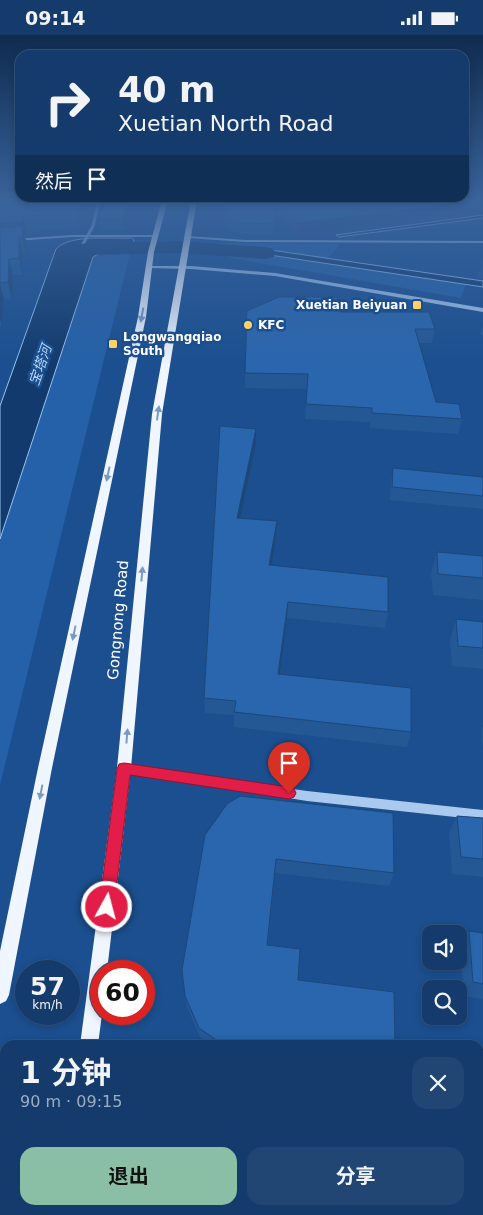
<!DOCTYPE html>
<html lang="zh">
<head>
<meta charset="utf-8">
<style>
	body { margin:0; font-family:"DejaVu Sans","Noto Sans SC",sans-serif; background:#214673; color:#f1f3f6; height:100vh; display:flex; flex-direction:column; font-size:19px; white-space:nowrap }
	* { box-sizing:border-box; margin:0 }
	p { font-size:16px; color:#9dadc1 }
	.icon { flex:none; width:28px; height:28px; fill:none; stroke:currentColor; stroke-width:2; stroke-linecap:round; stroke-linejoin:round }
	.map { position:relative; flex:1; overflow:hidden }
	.details { position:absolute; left:0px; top:1005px; width:484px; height:175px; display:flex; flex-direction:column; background:#143b6b; border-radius:15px 15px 0 0; box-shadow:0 2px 8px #0003,0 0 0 1px #33557e }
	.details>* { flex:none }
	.banner { position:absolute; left:15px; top:15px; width:454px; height:152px; border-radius:15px; box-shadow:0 2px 8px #0003,0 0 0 1px #33557e; background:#143b6b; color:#f1f3f6; overflow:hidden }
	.controls { position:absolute; left:422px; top:890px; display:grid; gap:10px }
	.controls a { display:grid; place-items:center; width:45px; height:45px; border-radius:10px; background:#143b6b; box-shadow:0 2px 8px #0003,0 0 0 1px #33557e; font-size:25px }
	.speed { position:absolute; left:15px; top:925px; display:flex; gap:10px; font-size:25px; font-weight:700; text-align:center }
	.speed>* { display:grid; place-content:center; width:65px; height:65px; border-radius:50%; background:#143b6b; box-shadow:0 2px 8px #0003,0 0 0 1px #33557e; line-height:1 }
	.speed small { font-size:12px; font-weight:400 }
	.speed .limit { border:8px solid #d22; background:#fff; color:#111 }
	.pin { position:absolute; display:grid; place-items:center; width:42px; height:42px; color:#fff; margin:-51px -21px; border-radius:50% 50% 50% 0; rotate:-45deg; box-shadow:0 0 5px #0007 }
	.pin .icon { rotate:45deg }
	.me { position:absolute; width:55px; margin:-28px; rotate:7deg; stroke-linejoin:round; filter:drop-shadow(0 0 4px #0008) }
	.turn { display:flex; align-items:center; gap:18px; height:105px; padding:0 20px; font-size:22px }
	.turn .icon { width:65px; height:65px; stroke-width:2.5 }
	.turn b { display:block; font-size:35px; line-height:42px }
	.then { display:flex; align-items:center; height:48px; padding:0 20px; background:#0003; gap:10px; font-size:19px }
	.round { display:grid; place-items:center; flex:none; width:52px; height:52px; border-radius:15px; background:#214673 }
	.head { display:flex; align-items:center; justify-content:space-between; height:85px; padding:0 20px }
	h1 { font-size:30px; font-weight:700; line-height:38px }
	.primary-button { display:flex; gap:10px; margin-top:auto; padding:10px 20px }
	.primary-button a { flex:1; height:58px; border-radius:15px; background:#8abfa5; color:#111; font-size:20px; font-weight:700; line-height:58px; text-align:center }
	.primary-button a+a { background:#214673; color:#f1f3f6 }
	.status { display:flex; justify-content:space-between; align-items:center; height:35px; padding:0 25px; background:#143b6b; direction:ltr }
	.status svg { height:14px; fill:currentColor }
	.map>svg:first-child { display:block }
	.green { fill:#2461a8 }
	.water { fill:#123a6d; stroke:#9cc4f0 }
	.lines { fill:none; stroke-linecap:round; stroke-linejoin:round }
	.stream-far1 { stroke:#9cc4f0; stroke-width:3 }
	.stream { stroke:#9cc4f0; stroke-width:9 }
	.river { fill:#123a6d; fill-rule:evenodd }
	.minor { fill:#a9c9ee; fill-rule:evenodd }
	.major { fill:#f0f6ff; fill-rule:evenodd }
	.wall { fill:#245895 }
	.shaded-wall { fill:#1d4779 }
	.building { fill:#2a66ad; stroke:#1d4779 }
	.oneway { fill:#7b9ac1 }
	.route { fill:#e11d48; stroke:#92132f }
	.poi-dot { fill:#ffd166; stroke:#1b4f8f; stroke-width:2 }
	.labels { text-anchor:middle; stroke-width:5; stroke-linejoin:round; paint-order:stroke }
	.far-poi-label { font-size:12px; font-weight:bold; fill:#fff; stroke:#1b4f8f; text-anchor:start }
	.far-water-label { font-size:14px; font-style:italic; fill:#b5d3f5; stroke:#1b4f8f }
	.street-label { font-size:15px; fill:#fff; stroke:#1b4f8f }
</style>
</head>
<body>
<div class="status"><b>09:14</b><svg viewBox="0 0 49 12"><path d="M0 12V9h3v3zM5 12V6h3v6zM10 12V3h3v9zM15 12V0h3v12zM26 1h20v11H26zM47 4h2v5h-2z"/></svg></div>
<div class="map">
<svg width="483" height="1180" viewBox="0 0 483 1180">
	<rect width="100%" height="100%" fill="#1b4f8f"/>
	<path class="green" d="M 217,208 L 340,209 L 328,224 L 257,213 L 218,210 Z
		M 217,215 L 256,218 L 466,249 L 461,263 L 231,223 L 219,219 Z
		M 100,218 L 130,218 L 0,750 L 0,504 L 93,222 Z"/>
	<path class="water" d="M 483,180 L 483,183 L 339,202 L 336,200 Z
		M 132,203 L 134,205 L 130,218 L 100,218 L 93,222 L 0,504 L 0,371 L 56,214 C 69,199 112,204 132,203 Z
		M 218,210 L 257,213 L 483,246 L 483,252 L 256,218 L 217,215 Z
		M 164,1175 L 258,1175 L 275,1180 L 164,1180 Z"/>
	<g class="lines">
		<path class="stream-far1" d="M 82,211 L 93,191 L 99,165"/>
		<path class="stream" d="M 0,1132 L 5,1134
			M 148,1175 L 165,1180"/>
		<path class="river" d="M 176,206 L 266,212 L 273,214 L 276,218 L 273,222 L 266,224 L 176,218 L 86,220 L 79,218 L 76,214 L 79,210 L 86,208 Z"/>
		<path class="minor" d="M 72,200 L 155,200 L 157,201 L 155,202 L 72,202 L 0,207 L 0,205 Z
			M 187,201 L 245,205 L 483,206 L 483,208 L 245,207 L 189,203 L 187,202 Z
			M 149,231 L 191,231 L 275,238 L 483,273 L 483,277 L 275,241 L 191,234 L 147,233 L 147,231 Z
			M 124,729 L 307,756 L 483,775 L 483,785 L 307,766 L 124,737 L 120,736 L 119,733 L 120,730 Z"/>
		<path class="major" d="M 162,165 L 168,165 L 154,217 L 146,282 L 52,733 L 9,960 L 6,966 L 0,969 L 0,916 L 38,733 L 138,282 L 148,217 Z
			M 191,165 L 197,165 L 162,379 L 131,733 L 107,936 L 101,936 L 102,979 L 98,1010 L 80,1010 L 117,733 L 152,379 Z
			M 58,1175 L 80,1175 L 79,1180 L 57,1180 Z"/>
	</g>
	<path class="wall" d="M 0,165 L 76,165 L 79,193 L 26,197 L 26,201 L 25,201 L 26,207 L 26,218 L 23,218 L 22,240 L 13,240 L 12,264 L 4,264 L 2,291 L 0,291 Z
		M 106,165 L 133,165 L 124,195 L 101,195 L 99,184 Z
		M 225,165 L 430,165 L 438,171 L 436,181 L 296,198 L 274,173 L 274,199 L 240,199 L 224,192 L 224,182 Z
		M 483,222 L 483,244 L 478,243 Z
		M 340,277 L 435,294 L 432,308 L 419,308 L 436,367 L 462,384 L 458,399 L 370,393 L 370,387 L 305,384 L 307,354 L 245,353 L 245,338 Z
		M 483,288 L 483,300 L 480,300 Z
		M 220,391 L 256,409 L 240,483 L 277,486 L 276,502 L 271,530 L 388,577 L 385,593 L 287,583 L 280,639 L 411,697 L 407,712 L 234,692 L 234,680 L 205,678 L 204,663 Z
		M 393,433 L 483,442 L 483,474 L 390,465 L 391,446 Z
		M 437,517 L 483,521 L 483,565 L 433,560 L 431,538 Z
		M 456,584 L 483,587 L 483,634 L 452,631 L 450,605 Z
		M 483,691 L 483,713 L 481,695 Z
		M 240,761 L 394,838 L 389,851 L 275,838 L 268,910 L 298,945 L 395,1010 L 211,1010 L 200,1002 L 187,972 L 185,961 Z
		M 457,781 L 483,783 L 483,842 L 452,839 L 449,798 Z
		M 469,896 L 483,898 L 483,964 L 464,961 L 460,911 Z
		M 483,1043 L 483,1117 L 479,1116 L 479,1047 Z"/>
	<path class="shaded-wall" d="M 128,165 L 133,165 L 124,195 L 123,184 Z
		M 438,171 L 436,181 L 296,198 L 297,188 Z
		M 23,181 L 26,197 L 26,201 L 25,201 L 26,207 L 26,218 L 22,202 L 0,204 L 0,188 Z
		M 19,202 L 23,218 L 22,240 L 19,223 Z
		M 9,224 L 13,240 L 12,264 L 8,247 Z
		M 0,249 L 4,264 L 2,291 L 0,283 Z
		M 256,394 L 256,409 L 237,498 L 237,483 Z
		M 277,486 L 276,502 L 269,546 L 269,530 Z
		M 288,567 L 287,583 L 278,654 L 278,639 Z"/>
	<path class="building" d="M 0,165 L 76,165 L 77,178 L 23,181 L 23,186 L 0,188 Z
		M 106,165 L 128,165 L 123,184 L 99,184 Z
		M 225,165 L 274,165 L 275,189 L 240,188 L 224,182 Z
		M 277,165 L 430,165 L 438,171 L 297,188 Z
		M 23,191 L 22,202 L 19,202 L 19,223 L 9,224 L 8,247 L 0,248 L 0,193 Z
		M 279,262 L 337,262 L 340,277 L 429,277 L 435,294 L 415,294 L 436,367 L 459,369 L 462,384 L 372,378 L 372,373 L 306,369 L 308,339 L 245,338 L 247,276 Z
		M 220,391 L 256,394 L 237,483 L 277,486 L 269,530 L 388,542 L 388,577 L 288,567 L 278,639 L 411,653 L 411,697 L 234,677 L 236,666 L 204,663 Z
		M 393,433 L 483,442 L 483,461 L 392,452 Z
		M 437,517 L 483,521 L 483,543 L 438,539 Z
		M 456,584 L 483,587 L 483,613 L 458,611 Z
		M 240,761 L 393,778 L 394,838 L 276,824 L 267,910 L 300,914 L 298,945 L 394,957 L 395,1010 L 231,1010 L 218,1006 L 199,993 L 185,961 L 182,935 L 205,800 L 227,769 Z
		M 457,781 L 483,783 L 483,824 L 461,822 Z
		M 469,896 L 483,898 L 483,949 L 473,947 Z"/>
	<defs><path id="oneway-solid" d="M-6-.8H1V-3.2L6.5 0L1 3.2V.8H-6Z" transform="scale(1.25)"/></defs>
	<g class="oneway">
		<use href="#oneway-solid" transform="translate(142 280) rotate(100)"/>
		<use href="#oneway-solid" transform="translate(158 378) rotate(-82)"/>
		<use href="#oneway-solid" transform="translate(108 439) rotate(102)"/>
		<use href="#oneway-solid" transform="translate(142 539) rotate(-85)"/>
		<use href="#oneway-solid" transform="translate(74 598) rotate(102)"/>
		<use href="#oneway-solid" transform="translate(127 701) rotate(-85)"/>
		<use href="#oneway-solid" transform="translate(41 757) rotate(101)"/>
	</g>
	<linearGradient id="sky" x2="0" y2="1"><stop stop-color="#0f2b4f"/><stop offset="0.5" stop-color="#39639b"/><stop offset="1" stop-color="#39639b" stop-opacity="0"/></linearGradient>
	<rect width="483" height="330" fill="url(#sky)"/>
	<path class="route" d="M 124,728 L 289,752 L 294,754 L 296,758 L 294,762 L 289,764 L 130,740 L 114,872 L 112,877 L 107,879 L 101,877 L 99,872 L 117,734 L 119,729 Z"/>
	<g class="poi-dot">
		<rect x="412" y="265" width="10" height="10" rx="2.5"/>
		<circle cx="248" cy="290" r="5"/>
		<rect x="108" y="304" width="10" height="10" rx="2.5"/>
	</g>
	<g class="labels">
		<g class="far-poi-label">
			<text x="407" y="274" text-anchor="end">Xuetian Beiyuan</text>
			<text x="258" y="294">KFC</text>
			<text x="123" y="306">Longwangqiao<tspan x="123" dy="14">South</tspan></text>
		</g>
		<g class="far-water-label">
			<text transform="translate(40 330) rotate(-71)" y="5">宝塔河</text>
		</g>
		<g class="street-label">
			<text transform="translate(118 585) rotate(-85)" y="5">Gongnong Road</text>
		</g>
	</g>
</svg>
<div class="controls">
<a><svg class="icon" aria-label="sound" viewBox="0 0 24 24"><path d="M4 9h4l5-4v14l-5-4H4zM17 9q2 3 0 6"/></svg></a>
<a><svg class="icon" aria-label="search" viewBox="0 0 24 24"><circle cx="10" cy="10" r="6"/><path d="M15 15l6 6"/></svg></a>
</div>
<div class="speed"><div>57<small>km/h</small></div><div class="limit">60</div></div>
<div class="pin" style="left:289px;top:758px;background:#d93025"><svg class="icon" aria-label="arrive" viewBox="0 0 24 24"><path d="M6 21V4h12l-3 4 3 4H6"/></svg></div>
<svg class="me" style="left:107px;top:872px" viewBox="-20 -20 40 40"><circle r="17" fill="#e11d48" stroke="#fff" stroke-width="3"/><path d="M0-11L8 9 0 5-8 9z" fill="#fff"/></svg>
<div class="banner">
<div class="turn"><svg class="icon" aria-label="right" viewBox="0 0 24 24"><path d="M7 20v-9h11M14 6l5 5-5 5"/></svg><div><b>40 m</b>Xuetian North Road</div></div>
<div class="then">然后<svg class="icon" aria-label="arrive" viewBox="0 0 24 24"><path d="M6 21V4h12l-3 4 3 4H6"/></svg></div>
</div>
<section class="details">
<div class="head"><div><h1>1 分钟</h1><p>90 m · 09:15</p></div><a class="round"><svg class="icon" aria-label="close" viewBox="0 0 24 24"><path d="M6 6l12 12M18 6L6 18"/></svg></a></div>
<div class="primary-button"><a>退出</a><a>分享</a></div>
</section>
</div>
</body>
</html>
